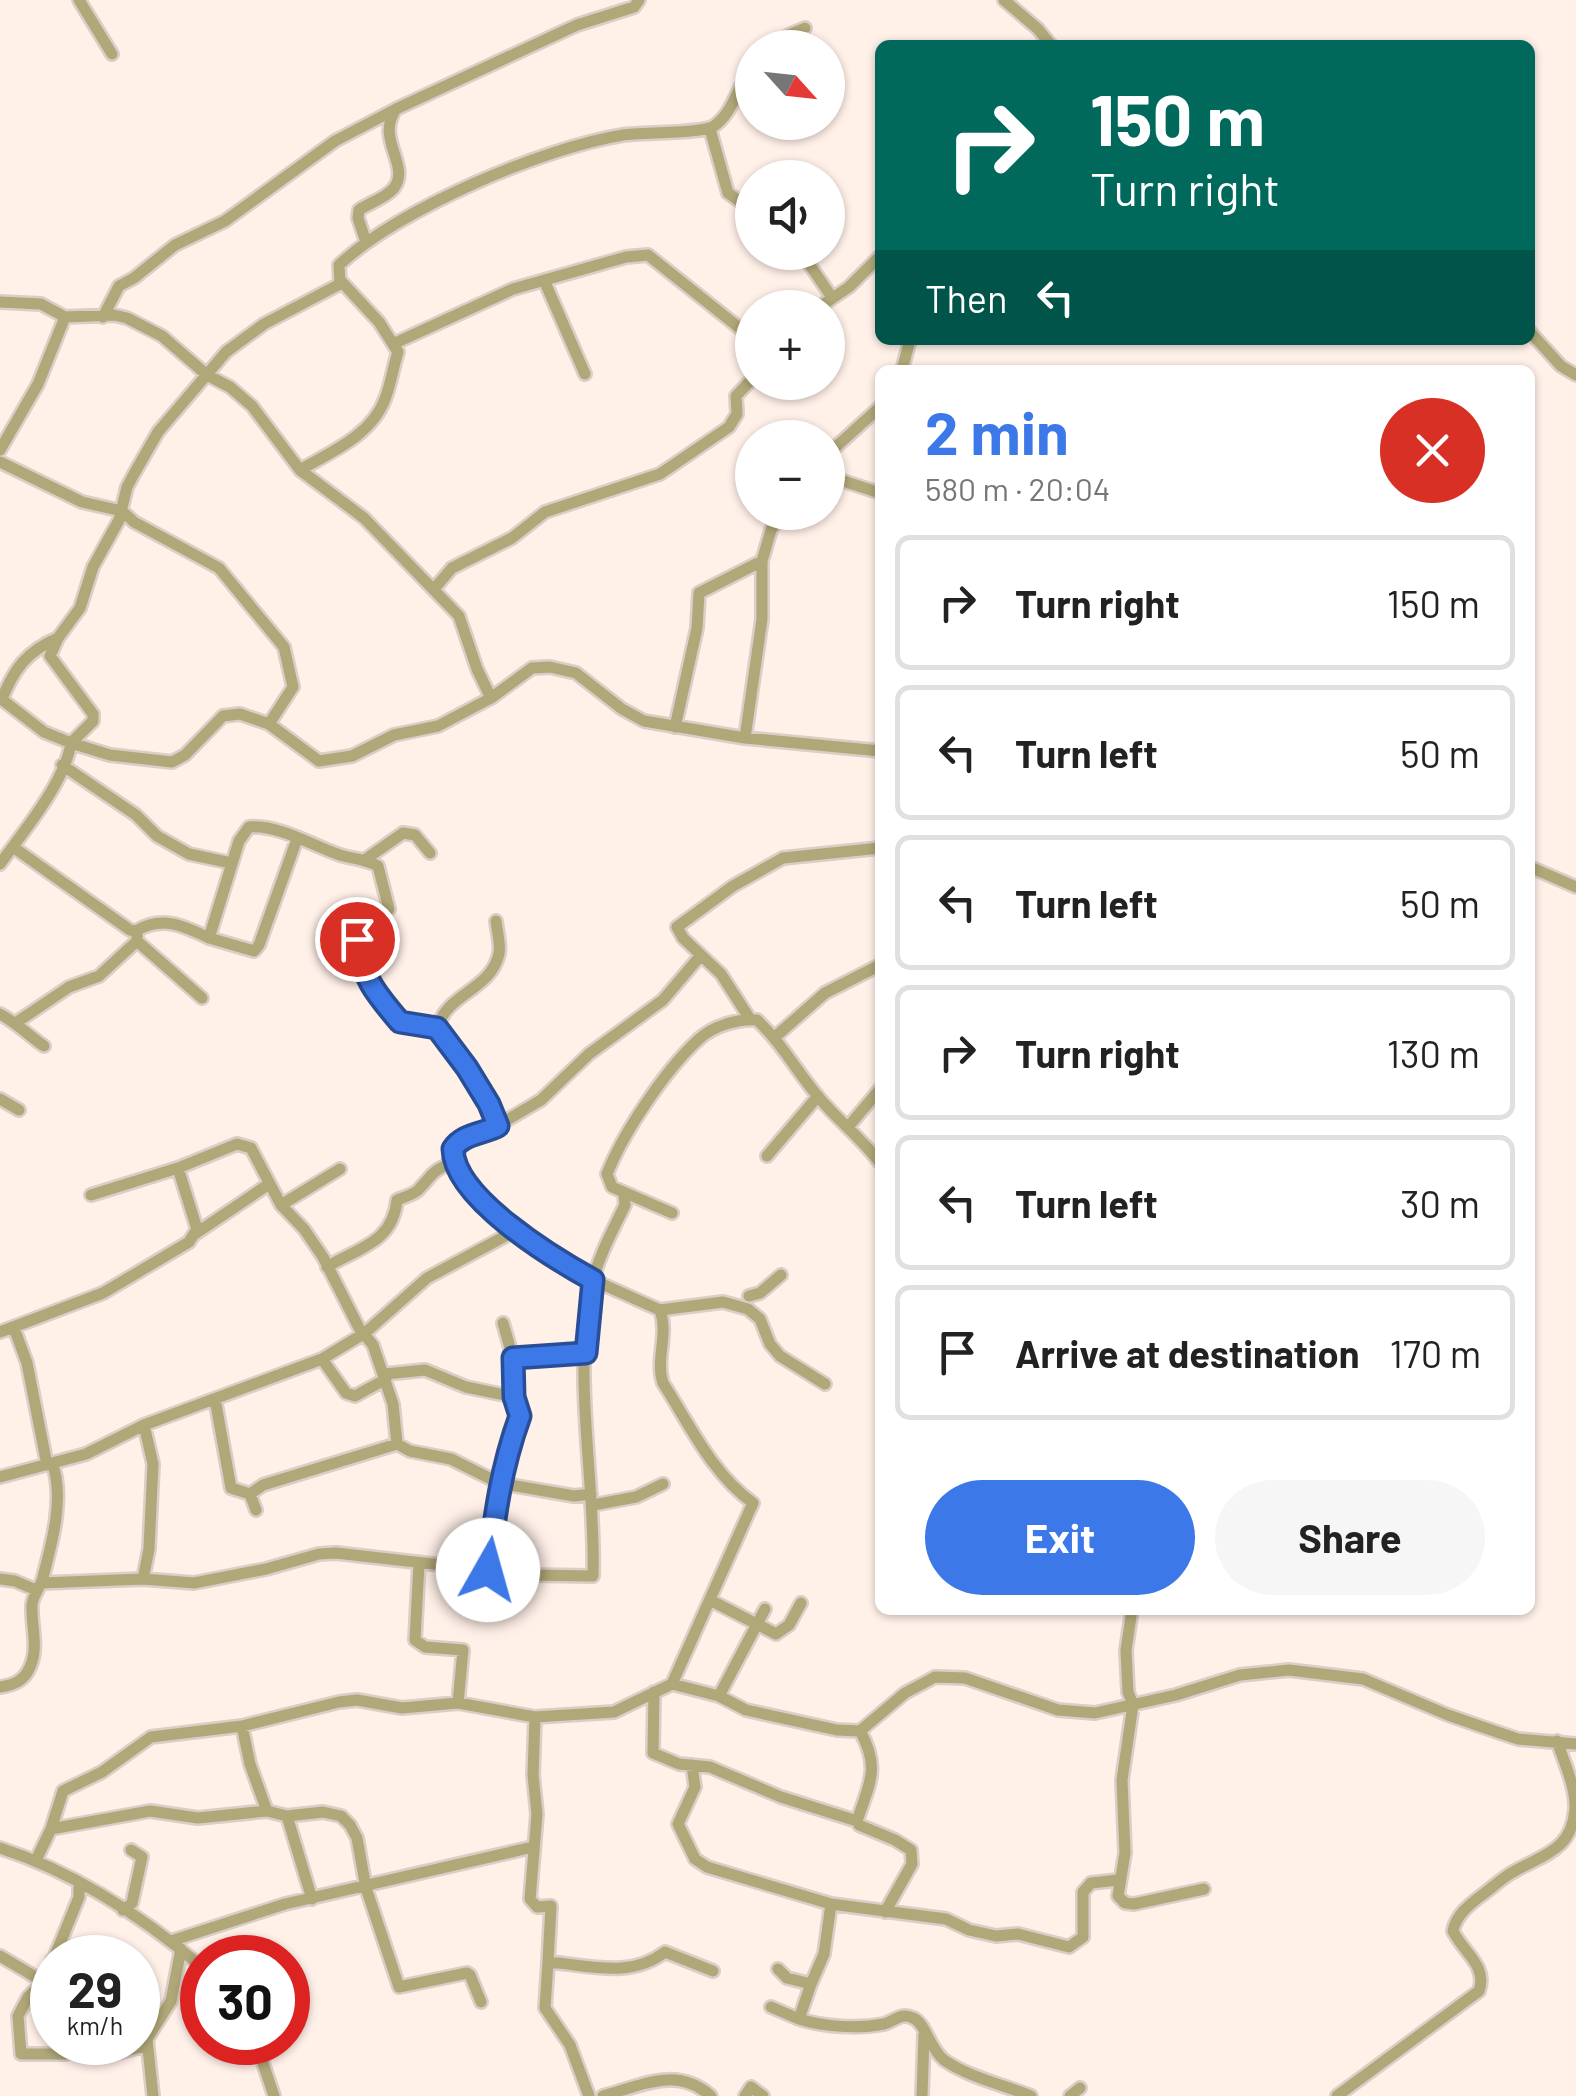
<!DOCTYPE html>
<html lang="en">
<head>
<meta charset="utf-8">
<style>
	body { margin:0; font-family:Barlow,sans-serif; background:#f6f6f6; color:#222; height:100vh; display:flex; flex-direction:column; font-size:38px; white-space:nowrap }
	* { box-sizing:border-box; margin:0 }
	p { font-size:32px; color:#767676 }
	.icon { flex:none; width:55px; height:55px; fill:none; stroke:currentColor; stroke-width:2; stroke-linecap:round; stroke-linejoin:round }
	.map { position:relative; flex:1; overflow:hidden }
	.sheet { position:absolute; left:875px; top:365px; width:660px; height:1250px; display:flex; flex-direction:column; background:#fff; border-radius:15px; box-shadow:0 2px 8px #0004 }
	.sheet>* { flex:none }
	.top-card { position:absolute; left:875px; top:40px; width:660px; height:305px; border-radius:15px; box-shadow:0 2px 8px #0004; background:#00695c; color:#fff; overflow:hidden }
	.needle { width:65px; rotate:117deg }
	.buttons { position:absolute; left:735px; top:30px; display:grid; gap:20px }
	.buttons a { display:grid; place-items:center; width:110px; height:110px; border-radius:50%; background:#fff; box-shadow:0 2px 8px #0004; font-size:50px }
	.speed { position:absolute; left:30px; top:1935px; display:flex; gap:20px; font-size:50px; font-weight:700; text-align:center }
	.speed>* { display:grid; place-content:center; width:130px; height:130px; border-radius:50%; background:#fff; box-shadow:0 2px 8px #0004; line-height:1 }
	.speed small { font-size:25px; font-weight:400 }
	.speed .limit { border:15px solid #d22; background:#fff; color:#111 }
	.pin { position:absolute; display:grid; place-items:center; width:85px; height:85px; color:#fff; margin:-42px; border:5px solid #fff; border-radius:50%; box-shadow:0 2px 10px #0007 }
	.me { position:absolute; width:110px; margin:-55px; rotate:7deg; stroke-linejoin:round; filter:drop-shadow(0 0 8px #0008) }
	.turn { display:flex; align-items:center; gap:35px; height:210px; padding:0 50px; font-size:45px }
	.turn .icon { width:130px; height:130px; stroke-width:2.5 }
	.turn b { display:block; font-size:70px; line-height:85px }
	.then { display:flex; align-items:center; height:95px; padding:0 50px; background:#0003; gap:20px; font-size:38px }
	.round { display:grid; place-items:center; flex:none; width:105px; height:105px; border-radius:52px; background:#f6f6f6 }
	.summary { display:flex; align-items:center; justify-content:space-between; height:170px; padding:0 50px }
	h1 { font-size:60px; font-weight:700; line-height:75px; color:#3c78e7 }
	.cta { display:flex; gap:20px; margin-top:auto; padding:20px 50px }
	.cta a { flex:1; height:115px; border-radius:60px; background:#3c78e7; color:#fff; font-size:40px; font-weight:700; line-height:115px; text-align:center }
	.cta a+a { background:#f6f6f6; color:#222 }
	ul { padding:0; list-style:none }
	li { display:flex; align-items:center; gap:30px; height:135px; margin:0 20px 15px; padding:0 30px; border:5px solid #e0e0e0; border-radius:15px }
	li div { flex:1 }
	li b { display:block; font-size:38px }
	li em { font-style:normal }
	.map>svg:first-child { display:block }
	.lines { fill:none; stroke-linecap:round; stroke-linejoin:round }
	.minor-casing { stroke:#dbcec6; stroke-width:16 }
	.minor { stroke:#b0a878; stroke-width:11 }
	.route-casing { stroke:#274e96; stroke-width:25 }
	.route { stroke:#3c78e7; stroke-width:18 }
</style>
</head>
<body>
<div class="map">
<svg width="1576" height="2096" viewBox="0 0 1576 2096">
	<rect width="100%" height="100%" fill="#fff0e8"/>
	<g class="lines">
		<defs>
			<path id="minor" d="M 79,0 L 112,54
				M 1004,0 L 1038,29 L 1051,45
				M 774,48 L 789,35 L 805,28
				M 710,129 L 728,193 L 752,210
				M 366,242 L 358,218 L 359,210 C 369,203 386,198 394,188 C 411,165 375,139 396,109 L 577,25 L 634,7 L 639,0
				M 801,252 L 831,296
				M 544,280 L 585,374
				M 0,302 L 41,304 L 65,317 L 114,315 L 127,318 L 162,336 L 207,375 L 230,387 L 252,406 L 300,470 L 364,518 L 459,616 L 477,669 L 491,698
				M 818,308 L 849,287 L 880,256
				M 103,317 L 119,286 L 134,278 L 175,245 L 225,221 L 335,141 L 396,109
				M 1530,332 L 1561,366 L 1576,375
				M 393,344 L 513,289 L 626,257 L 648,255 L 752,338
				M 902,370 L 910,340
				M 0,450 L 38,384 L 65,317
				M 828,454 L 880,407
				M 0,462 L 82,502 L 122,511 L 134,522 L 219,568 L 284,647 L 293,687 L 269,724
				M 300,470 C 331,452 372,435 385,399 C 391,384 393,367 398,352 L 379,322 L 340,280
				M 828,476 L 880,493
				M 434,589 L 452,568 L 512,538 L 545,512 L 660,474 L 729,427 L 737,414 L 736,396 L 752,379
				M 0,698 L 44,732 L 71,743 L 93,721 L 93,714 L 50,656 L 58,638 L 80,608 L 93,567 L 119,520 L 127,487 L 134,474 L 158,432 L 226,352 L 264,324 L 340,284 L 339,265 C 399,209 542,148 623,135 C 642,132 702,134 714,126 C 734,112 736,87 752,70
				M 2,699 C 14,669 27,651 58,638
				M 675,727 L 697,628 L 699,593 L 762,561 L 771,530 L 781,512
				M 745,738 L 762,619 L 762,561
				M 62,765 L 136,815 L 157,836 L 189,854 L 231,863
				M 13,847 L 130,930 L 136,931 C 162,915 184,926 209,938 L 239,841 L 249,827 C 280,825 311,845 340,855 C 354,859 365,859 378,866 L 389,909 L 357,939 L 362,970 L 399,1023 L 437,1028
				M 366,859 L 403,833 L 415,835 L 430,853
				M 0,864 C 24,831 65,782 71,743 L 110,755 L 172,762 L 185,755 L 223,716 L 240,714 L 269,724 L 319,761 L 352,756 L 394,735 L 438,726 L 491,698 L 532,668 L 550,667 L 576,673 L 622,709 L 644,721 L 745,738 L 880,751
				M 1530,867 L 1576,887
				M 496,921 C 497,931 501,945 499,954 C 490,991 448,992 437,1028 L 467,1068 L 489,1104 L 498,1126
				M 137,935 L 137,941 L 202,998
				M 209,938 L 254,951 L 259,945 L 297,839
				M 701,955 L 663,1000 L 589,1054 L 541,1100 L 485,1133 L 457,1142 L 453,1149 L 453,1162 L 465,1183 L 513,1232 L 528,1238 L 557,1260 L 593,1280 L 660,1310 L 723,1302 L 748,1309 L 760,1319 L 770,1344 L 780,1356 L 825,1384
				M 0,1014 C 17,1023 28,1035 44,1046
				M 750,1019 L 721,974 L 683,938 L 677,927 L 733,886 L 783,858 L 880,848
				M 17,1022 L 69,987 L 99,976 L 137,941
				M 775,1037 L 825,993 L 880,965
				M 0,1099 L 19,1110
				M 849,1126 L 880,1089
				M 767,1156 L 818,1096
				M 91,1195 L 178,1168 L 237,1144 L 251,1148 L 281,1205 L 304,1229 L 323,1257 L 359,1328 L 373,1345 L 393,1404 L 397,1444
				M 281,1205 L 340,1169
				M 672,1213 L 612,1187 L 607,1174 C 623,1133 666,1069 699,1039 C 713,1026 739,1018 757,1020 C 783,1044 798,1074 821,1100 C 840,1122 862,1139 880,1163
				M 195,1234 L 269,1184
				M 327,1267 C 360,1247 393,1242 397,1200 C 404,1197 416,1194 420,1188 C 435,1172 431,1172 453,1162
				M 749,1296 L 760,1293 L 781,1275
				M 660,1310 C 669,1335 655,1359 663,1383 C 690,1425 712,1474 753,1503 L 672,1684
				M 14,1328 L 27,1363 L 47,1465
				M 0,1332 L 103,1293 L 189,1242 L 197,1229 L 178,1168
				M 513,1358 L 586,1353
				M 322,1359 L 346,1393 L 355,1396 L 386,1379
				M 385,1374 L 425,1370 L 466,1387 L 514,1397
				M 215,1399 L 231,1488 L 250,1494
				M 0,1477 L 86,1454 L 144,1425 L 322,1359 L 365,1333 L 427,1278 L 513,1232
				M 250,1494 L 263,1485 L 397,1444 L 410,1451 L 451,1459 L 499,1483 L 574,1496 L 591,1494
				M 250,1494 L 256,1510
				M 593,1505 L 636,1497 L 663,1484
				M 419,1563 L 415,1640 L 425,1647 L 463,1650 L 458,1703
				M 488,1571 L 499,1483 L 510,1437 L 520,1415 L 514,1397 L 513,1358 L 503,1323
				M 0,1579 L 15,1581 L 36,1590
				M 143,1579 L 149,1549 L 153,1464 L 144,1425
				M 42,1583 L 143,1579 L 194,1583 L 266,1569 L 319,1554 L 336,1553 L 529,1575 L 593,1576 C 596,1480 572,1379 592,1284 C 598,1257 613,1230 625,1205 L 624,1194
				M 710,1600 L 776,1634 L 789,1625 L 801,1603
				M 1132,1610 L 1126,1650 L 1128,1692 L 1133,1705 L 1122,1780 L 1125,1853 L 1118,1896 L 1125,1903 L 1134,1904 L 1204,1889
				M 0,1687 C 14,1685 24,1681 30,1667 C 39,1647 31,1626 32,1605 C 33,1594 41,1587 43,1577 C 52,1543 65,1496 52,1463
				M 654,1692 L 653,1753 L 679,1764 L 710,1767 L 781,1797 L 857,1821
				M 719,1696 L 765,1609
				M 535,1717 L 533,1775 L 537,1814 L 530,1899 L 537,1907 L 551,1906 L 548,1962 C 589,1965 630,1979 665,1952 L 713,1971
				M 242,1726 L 250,1764 L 267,1811 L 287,1816 L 323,1812 L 341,1816 L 350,1825 L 357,1838 L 366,1888 L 399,1987 L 467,1973 L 470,1975 L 481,2002
				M 860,1731 C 881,1768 869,1784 857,1821 L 859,1825 L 895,1840 L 911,1850 L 912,1864 L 885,1912
				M 692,1765 L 695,1787 L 678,1824 L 695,1859 L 707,1867 L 831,1904 L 946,1919 L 969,1930 L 996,1936 L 1018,1934 L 1069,1947 L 1083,1937 L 1083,1892 L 1091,1883 L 1118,1880
				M 287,1816 L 312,1899
				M 51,1829 L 150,1811 L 198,1818 L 267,1811
				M 0,1848 C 74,1872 143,1917 202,1967
				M 36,1860 L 51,1829 L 63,1791 L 102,1772 L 151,1737 L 242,1726 L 339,1702 L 357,1700 L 402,1708 L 458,1703 L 535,1717 L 614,1712 L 672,1684 L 719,1696 L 746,1710 L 837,1730 L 860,1731 L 905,1693 L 935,1677 L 965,1678 L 1058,1710 L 1095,1713 L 1176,1695 L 1240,1675 L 1289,1670 L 1363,1679 L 1448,1715 L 1497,1732 L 1518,1739 L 1576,1744
				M 123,1910 L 132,1903 L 142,1857 L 131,1850
				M 171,1941 L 285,1904 L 533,1847
				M 0,1956 L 44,1982
				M 54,1958 L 79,1897 L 79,1883
				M 52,1960 L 44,1982 L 28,1997 L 18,2016 L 21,2054 L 65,2054 L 84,2048 L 104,2056 L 146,2046
				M 548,1962 L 545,2008 L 570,2045 L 589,2096
				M 778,1969 L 787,1978 L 811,1984 L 799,2019 C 824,2027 858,2029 884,2024 C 895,2021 901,2012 913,2018 C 926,2023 929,2048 944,2060 C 968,2077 1004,2085 1031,2096
				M 811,1984 L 824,1954 L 831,1904
				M 771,2007 L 799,2019
				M 256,2042 L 274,2096
				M 153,2096 L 147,2039 L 171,2001 L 181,1949
				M 603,2096 C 643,2085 677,2066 711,2096
				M 745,2096 L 751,2087 L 763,2096
				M 922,2096 L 924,2035
				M 1070,2096 L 1080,2088
				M 1337,2096 L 1479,1991 C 1488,1966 1463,1952 1453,1931 C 1456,1915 1469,1905 1482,1895 C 1492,1888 1502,1878 1513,1872 C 1542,1855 1572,1851 1575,1809 C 1576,1787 1564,1762 1557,1741"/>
		</defs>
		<use href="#minor" class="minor-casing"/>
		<use href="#minor" class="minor"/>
	</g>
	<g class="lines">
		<defs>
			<path id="route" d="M 357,939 C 362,977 375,993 400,1022 L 437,1028 L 467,1068 L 489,1104 L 498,1126 C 483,1134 462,1134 453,1149 C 454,1198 553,1258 593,1280 L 586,1353 L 513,1358 L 514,1397 L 520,1416 C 501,1468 495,1515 488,1570"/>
		</defs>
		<use href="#route" class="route-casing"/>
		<use href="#route" class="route"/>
	</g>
</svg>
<div class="buttons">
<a><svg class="needle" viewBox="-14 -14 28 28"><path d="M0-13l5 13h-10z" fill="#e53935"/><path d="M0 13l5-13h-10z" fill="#767676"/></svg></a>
<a><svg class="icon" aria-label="sound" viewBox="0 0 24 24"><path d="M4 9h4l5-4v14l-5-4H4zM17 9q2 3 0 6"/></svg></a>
<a>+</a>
<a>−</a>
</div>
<div class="speed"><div>29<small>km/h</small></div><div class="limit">30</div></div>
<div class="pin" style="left:357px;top:939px;background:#d93025"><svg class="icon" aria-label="arrive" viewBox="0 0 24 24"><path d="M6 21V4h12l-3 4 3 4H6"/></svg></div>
<svg class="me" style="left:488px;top:1570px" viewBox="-20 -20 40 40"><circle r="19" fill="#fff"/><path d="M0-13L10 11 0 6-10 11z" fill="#3c78e7"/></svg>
<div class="top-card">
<div class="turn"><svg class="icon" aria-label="right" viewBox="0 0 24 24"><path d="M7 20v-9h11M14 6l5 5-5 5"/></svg><div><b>150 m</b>Turn right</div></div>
<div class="then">Then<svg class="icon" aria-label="left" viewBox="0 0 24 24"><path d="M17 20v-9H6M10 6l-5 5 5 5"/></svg></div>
</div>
<section class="sheet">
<div class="summary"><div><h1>2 min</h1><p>580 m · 20:04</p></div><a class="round" style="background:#d93025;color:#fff"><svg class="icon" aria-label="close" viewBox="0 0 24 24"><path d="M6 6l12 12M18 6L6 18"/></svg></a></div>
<ul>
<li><svg class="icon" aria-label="right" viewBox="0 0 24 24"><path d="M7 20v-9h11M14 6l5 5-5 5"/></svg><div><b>Turn right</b></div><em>150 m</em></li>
<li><svg class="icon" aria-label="left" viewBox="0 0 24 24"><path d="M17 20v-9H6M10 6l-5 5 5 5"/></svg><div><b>Turn left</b></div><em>50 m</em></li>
<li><svg class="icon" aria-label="left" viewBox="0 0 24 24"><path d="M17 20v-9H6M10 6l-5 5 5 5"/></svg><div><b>Turn left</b></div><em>50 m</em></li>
<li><svg class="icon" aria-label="right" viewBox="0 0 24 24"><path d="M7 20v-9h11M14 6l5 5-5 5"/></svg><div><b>Turn right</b></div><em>130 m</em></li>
<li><svg class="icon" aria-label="left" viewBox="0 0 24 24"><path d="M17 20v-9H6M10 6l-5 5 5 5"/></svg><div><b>Turn left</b></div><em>30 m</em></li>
<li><svg class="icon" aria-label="arrive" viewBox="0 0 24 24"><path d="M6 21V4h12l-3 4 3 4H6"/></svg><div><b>Arrive at destination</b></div><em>170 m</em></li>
</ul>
<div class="cta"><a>Exit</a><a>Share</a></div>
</section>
</div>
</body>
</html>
